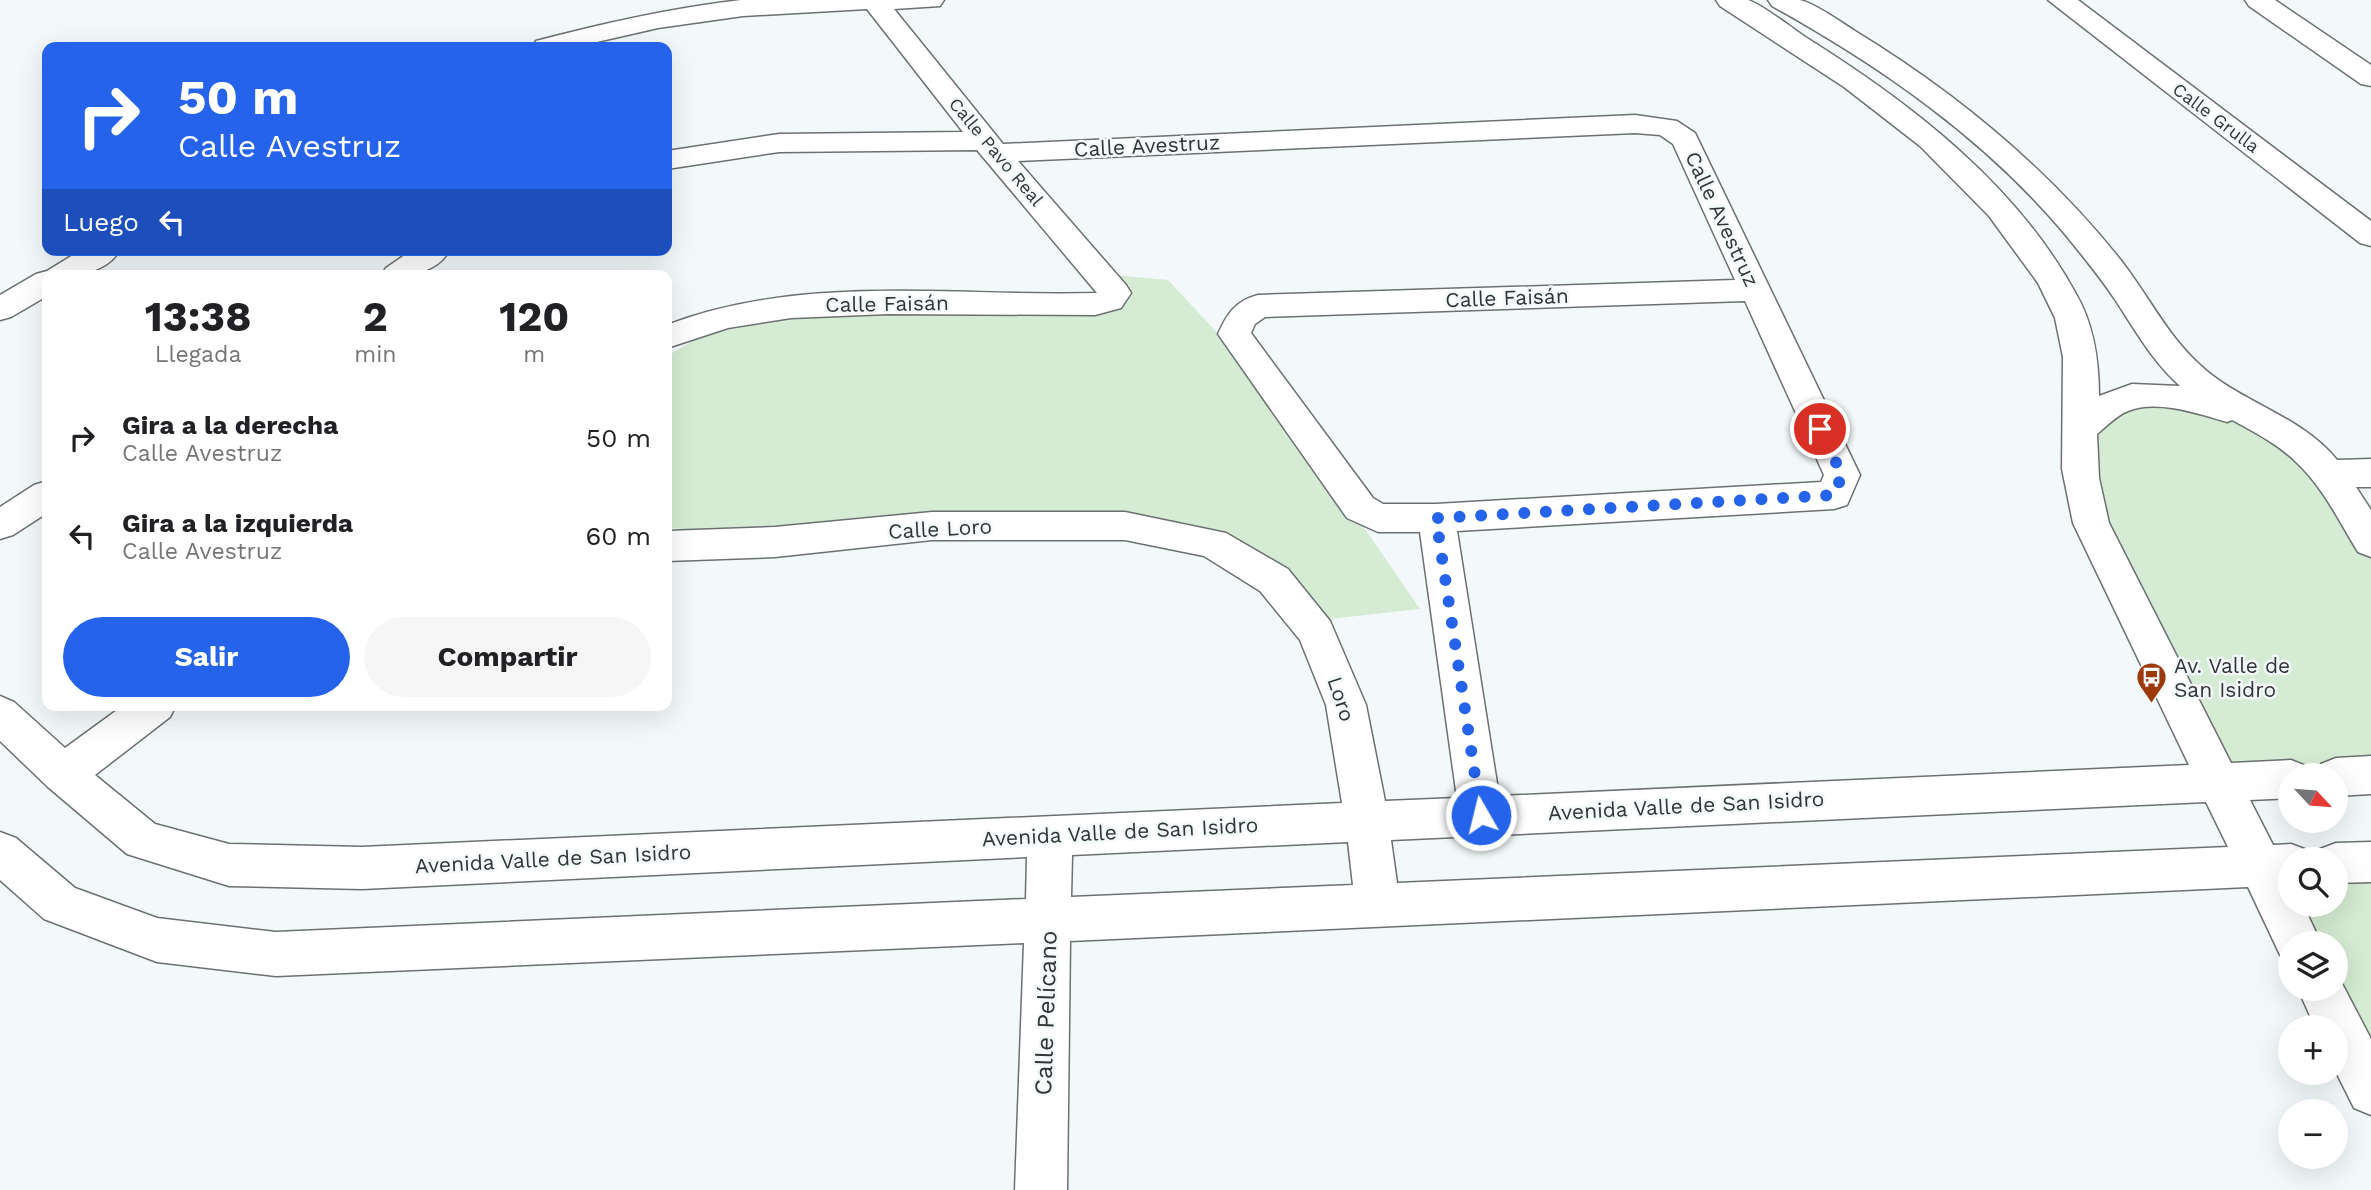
<!DOCTYPE html>
<html lang="es">
<head>
<meta charset="utf-8">
<style>
	body { margin:0; font-family:"Work Sans",sans-serif; background:#f6f6f6; color:#202124; height:100vh; display:flex; flex-direction:column; font-size:26px; white-space:nowrap }
	* { box-sizing:border-box; margin:0 }
	p { font-size:23px; color:#757577 }
	.icon { flex:none; width:38px; height:38px; fill:none; stroke:currentColor; stroke-width:2; stroke-linecap:round; stroke-linejoin:round }
	.map { position:relative; flex:1; overflow:hidden }
	.sheet { position:absolute; left:42px; top:270px; width:630px; height:441px; display:flex; flex-direction:column; background:#fff; border-radius:14px; box-shadow:0 7px 28px #0002 }
	.sheet>* { flex:none }
	.banner { position:absolute; left:42px; top:42px; width:630px; height:214px; border-radius:14px; box-shadow:0 7px 28px #0002; background:#2563eb; color:#fff; overflow:hidden }
	.needle { width:46px; rotate:116deg }
	.controls { position:absolute; left:2278px; top:763px; display:grid; gap:14px }
	.controls a { display:grid; place-items:center; width:70px; height:70px; border-radius:50%; background:#fff; box-shadow:0 7px 28px #0002; font-size:35px }
	.pin { position:absolute; display:grid; place-items:center; width:60px; height:60px; color:#fff; margin:-30px; border:4px solid #fff; border-radius:50%; box-shadow:0 2px 7px #0007 }
	.me { position:absolute; width:77px; margin:-38px; rotate:352deg; stroke-linejoin:round; filter:drop-shadow(0 0 5px #0008) }
	.turn { display:flex; align-items:center; gap:24px; height:147px; padding:0 21px; font-size:32px }
	.turn .icon { width:91px; height:91px; stroke-width:2.5 }
	.turn b { display:block; font-size:49px; line-height:60px }
	.then { display:flex; align-items:center; height:66px; padding:0 21px; background:#0003; gap:14px; font-size:26px }
	.eta { display:flex; justify-content:space-evenly; align-items:center; height:119px; text-align:center }
	.eta b { font-size:42px; font-weight:700; line-height:49px }
	.button { display:flex; gap:14px; margin-top:auto; padding:14px 21px }
	.button a { flex:1; height:80px; border-radius:42px; background:#2563eb; color:#fff; font-size:28px; font-weight:700; line-height:80px; text-align:center }
	.button a+a { background:#f6f6f6; color:#202124 }
	ul { padding:0; list-style:none }
	li { display:flex; align-items:center; gap:21px; height:98px; padding:0 21px }
	li div { flex:1 }
	li b { display:block; font-size:26px }
	li em { font-style:normal }
	.map>svg:first-child { display:block }
	.green { fill:#d5ebd3 }
	.lines { fill:none; stroke-linecap:round; stroke-linejoin:round }
	.minor-casing { stroke:#6b7071; stroke-width:3 }
	.minor { fill:#fff; fill-rule:evenodd }
	.route { stroke:#2563eb; stroke-width:12; stroke-dasharray:0 21.6 }
	.labels { text-anchor:middle; stroke-width:5; stroke-linejoin:round; paint-order:stroke }
	.far-street-label { font-size:18px; fill:#323435; stroke:#f3f9fa }
	.street-label { font-size:21px; fill:#323435; stroke:#f3f9fa }
	.poi-label { font-size:21px; fill:#323435; stroke:#f3f9fa; text-anchor:start }
	.near-street-label { font-size:24px; fill:#323435; stroke:#f3f9fa }
</style>
</head>
<body>
<div class="map">
<svg width="2371" height="1190" viewBox="0 0 2371 1190">
	<rect width="100%" height="100%" fill="#f3f9fa"/>
	<path class="green" d="M 1101,274 L 1168,280 L 1266,385 L 1420,609 L 1330,619 L 1222,530 L 1125,519 L 777,534 L 667,528 L 667,356 L 705,334 L 846,308 L 1116,303 Z
		M 2146,399 L 2207,405 L 2300,448 L 2371,547 L 2371,769 L 2219,775 L 2094,523 L 2081,453 L 2101,415 Z
		M 2371,872 L 2371,1078 L 2327,989 L 2336,989 L 2336,943 L 2304,943 L 2271,876 L 2291,905 L 2336,905 L 2336,873 Z"/>
	<g class="lines">
		<defs>
			<path id="minor" d="M 741,0 L 944,0 L 940,6 L 894,9 L 1003,144 L 1635,115 L 1677,121 L 1695,133 L 1860,475 L 1847,505 L 1834,509 L 1457,531 L 1499,796 L 2189,765 L 2073,523 L 2062,469 L 2063,357 L 2055,318 L 2038,283 L 1989,216 L 1920,146 L 1844,87 L 1720,6 L 1716,0 C 1725,0 1739,0 1748,0 C 1765,6 1794,30 1810,40 C 1913,105 2017,185 2076,294 C 2094,325 2099,360 2099,396 L 2132,384 L 2180,386 C 2153,362 2135,330 2116,301 C 2100,277 2082,255 2064,233 C 1983,137 1880,66 1772,6 L 1768,0 C 1778,0 1790,0 1800,0 C 1816,4 1841,22 1855,31 C 1955,92 2046,167 2119,258 C 2147,293 2166,334 2199,364 C 2240,403 2301,415 2337,460 L 2371,459 L 2371,487 L 2356,487 L 2371,510 L 2371,557 L 2358,552 C 2339,521 2323,487 2296,462 C 2278,444 2254,432 2232,420 L 2227,422 C 2199,414 2157,399 2128,411 C 2117,415 2107,426 2097,434 L 2099,478 L 2109,523 L 2231,763 L 2291,760 L 2306,766 L 2310,775 L 2291,775 L 2291,798 L 2250,800 L 2273,845 L 2291,844 L 2307,850 L 2311,859 L 2291,859 L 2291,905 L 2303,905 L 2321,943 L 2291,943 L 2291,962 L 2282,959 L 2248,887 L 1070,941 L 1067,1190 L 1015,1190 L 1024,943 L 276,976 L 157,962 L 44,919 L 0,880 L 0,832 L 16,838 L 75,888 L 157,918 L 276,932 L 1026,899 L 1027,857 L 362,889 L 229,886 L 127,854 L 48,787 L 0,741 L 0,696 L 14,702 L 65,748 L 124,705 L 176,705 L 170,717 L 95,775 L 155,824 L 229,844 L 362,847 L 1342,803 L 1326,705 L 1300,640 L 1260,591 L 1204,556 L 1125,540 L 932,540 L 775,557 L 667,561 L 667,531 L 775,527 L 932,512 L 1125,512 L 1226,533 L 1288,569 L 1330,621 L 1366,705 L 1385,801 L 1457,798 L 1420,532 L 1378,532 L 1347,518 L 1218,334 C 1227,314 1235,301 1258,295 L 1735,280 L 1673,144 L 1660,135 L 1635,133 L 1018,161 L 1126,285 L 1131,293 L 1121,308 L 1095,315 L 888,314 L 791,318 L 728,328 L 667,348 L 667,325 C 803,273 955,297 1097,293 L 977,150 L 779,152 L 667,169 L 667,151 L 779,134 L 963,132 L 867,9 L 743,16 L 658,28 L 575,47 L 533,47 L 536,41 C 604,23 672,8 741,0 ZM 1745,301 L 1824,475 L 1821,482 L 1436,504 L 1383,504 L 1373,498 L 1251,333 L 1255,324 L 1265,317 ZM 2206,802 L 2228,847 L 1397,883 L 1391,840 ZM 1348,842 L 1353,885 L 1071,897 L 1072,855 Z
				M 2048,0 L 2078,0 L 2371,221 L 2371,246 L 2360,243 Z
				M 2245,0 L 2275,0 L 2371,65 L 2371,86 L 2361,84 L 2249,6 Z
				M 81,250 L 120,250 C 104,276 74,275 47,275 L 47,296 L 11,317 L 0,320 L 0,295 L 36,274 L 47,271 Z
				M 412,250 L 450,250 C 434,276 408,275 381,275 L 386,268 Z
				M 47,481 L 47,513 L 13,535 L 0,539 L 0,507 L 34,485 Z
				M 2371,756 L 2371,794 L 2336,796 L 2336,775 L 2316,775 L 2321,764 L 2336,758 Z
				M 2371,842 L 2371,882 L 2336,883 L 2336,859 L 2316,859 L 2320,849 L 2336,843 Z
				M 2336,972 L 2371,1039 L 2371,1115 L 2354,1108 L 2336,1072 L 2336,1027 L 2315,1027 L 2298,989 L 2336,989 Z"/>
		</defs>
		<use href="#minor" class="minor-casing"/>
		<use href="#minor" class="minor"/>
	</g>
	<g class="lines">
		<path class="route" d="M 1481,815 L 1436,518 L 1834,495 L 1842,475 L 1820,429"/>
	</g>
	<defs>
		<symbol id="bus-pin" viewBox="-11 -11 22 30"><path d="M0 17L-7.5 6A9.5 9.5 0 1 1 7.5 6Z" fill="#9e3909" stroke="#f3f9fa"/><path d="M-5-6H5V4H4V6H2V4H-2V6H-4V4H-5ZM-3.5-4V0h7V-4ZM-3.5 1.2v1.5H-2V1.2ZM2 1.2v1.5H3.5V1.2Z" fill="#fff"/></symbol>
	</defs>
	<g fill-rule="evenodd">
		<use href="#bus-pin" x="2134" y="660" width="35" height="47"/>
	</g>
	<g class="labels">
		<g class="far-street-label">
			<text transform="translate(2216 118) rotate(37)" y="6">Calle Grulla</text>
			<text transform="translate(996 152) rotate(50)" y="6">Calle Pavo Real</text>
		</g>
		<g class="street-label">
			<text transform="translate(1147 146) rotate(-3)" y="7">Calle Avestruz</text>
			<text transform="translate(1722 219) rotate(65)" y="7">Calle Avestruz</text>
			<text transform="translate(1507 298) rotate(-2)" y="7">Calle Faisán</text>
			<text transform="translate(887 304) rotate(-1)" y="7">Calle Faisán</text>
			<text transform="translate(940 529) rotate(-3)" y="7">Calle Loro</text>
			<text transform="translate(1341 699) rotate(72)" y="7">Loro</text>
			<text transform="translate(1686 806) rotate(-3)" y="7">Avenida Valle de San Isidro</text>
			<text transform="translate(1120 832) rotate(-3)" y="7">Avenida Valle de San Isidro</text>
			<text transform="translate(553 859) rotate(-3)" y="7">Avenida Valle de San Isidro</text>
		</g>
		<g class="poi-label">
			<text x="2174" y="673">Av. Valle de<tspan x="2174" dy="24">San Isidro</tspan></text>
		</g>
		<g class="near-street-label">
			<text transform="translate(1046 1013) rotate(-88)" y="8">Calle Pelícano</text>
		</g>
	</g>
</svg>
<div class="controls">
<a><svg class="needle" viewBox="-14 -14 28 28"><path d="M0-13l5 13h-10z" fill="#e53935"/><path d="M0 13l5-13h-10z" fill="#757577"/></svg></a>
<a><svg class="icon" aria-label="search" viewBox="0 0 24 24"><circle cx="10" cy="10" r="6"/><path d="M15 15l6 6"/></svg></a>
<a><svg class="icon" aria-label="layers" viewBox="0 0 24 24"><path d="M12 4l9 5-9 5-9-5zM3 14l9 5 9-5"/></svg></a>
<a>+</a>
<a>−</a>
</div>
<div class="pin" style="left:1820px;top:429px;background:#d93025"><svg class="icon" aria-label="arrive" viewBox="0 0 24 24"><path d="M6 21V4h12l-3 4 3 4H6"/></svg></div>
<svg class="me" style="left:1481px;top:815px" viewBox="-20 -20 40 40"><circle r="17" fill="#2563eb" stroke="#fff" stroke-width="3"/><path d="M0-11L8 9 0 5-8 9z" fill="#fff"/></svg>
<div class="banner">
<div class="turn"><svg class="icon" aria-label="right" viewBox="0 0 24 24"><path d="M7 20v-9h11M14 6l5 5-5 5"/></svg><div><b>50 m</b>Calle Avestruz</div></div>
<div class="then">Luego<svg class="icon" aria-label="left" viewBox="0 0 24 24"><path d="M17 20v-9H6M10 6l-5 5 5 5"/></svg></div>
</div>
<section class="sheet">
<div class="eta">
<div><b>13:38</b><p>Llegada</p></div>
<div><b>2</b><p>min</p></div>
<div><b>120</b><p>m</p></div>
</div>
<ul>
<li><svg class="icon" aria-label="right" viewBox="0 0 24 24"><path d="M7 20v-9h11M14 6l5 5-5 5"/></svg><div><b>Gira a la derecha</b><p>Calle Avestruz</p></div><em>50 m</em></li>
<li><svg class="icon" aria-label="left" viewBox="0 0 24 24"><path d="M17 20v-9H6M10 6l-5 5 5 5"/></svg><div><b>Gira a la izquierda</b><p>Calle Avestruz</p></div><em>60 m</em></li>
</ul>
<div class="button"><a>Salir</a><a>Compartir</a></div>
</section>
</div>
</body>
</html>
